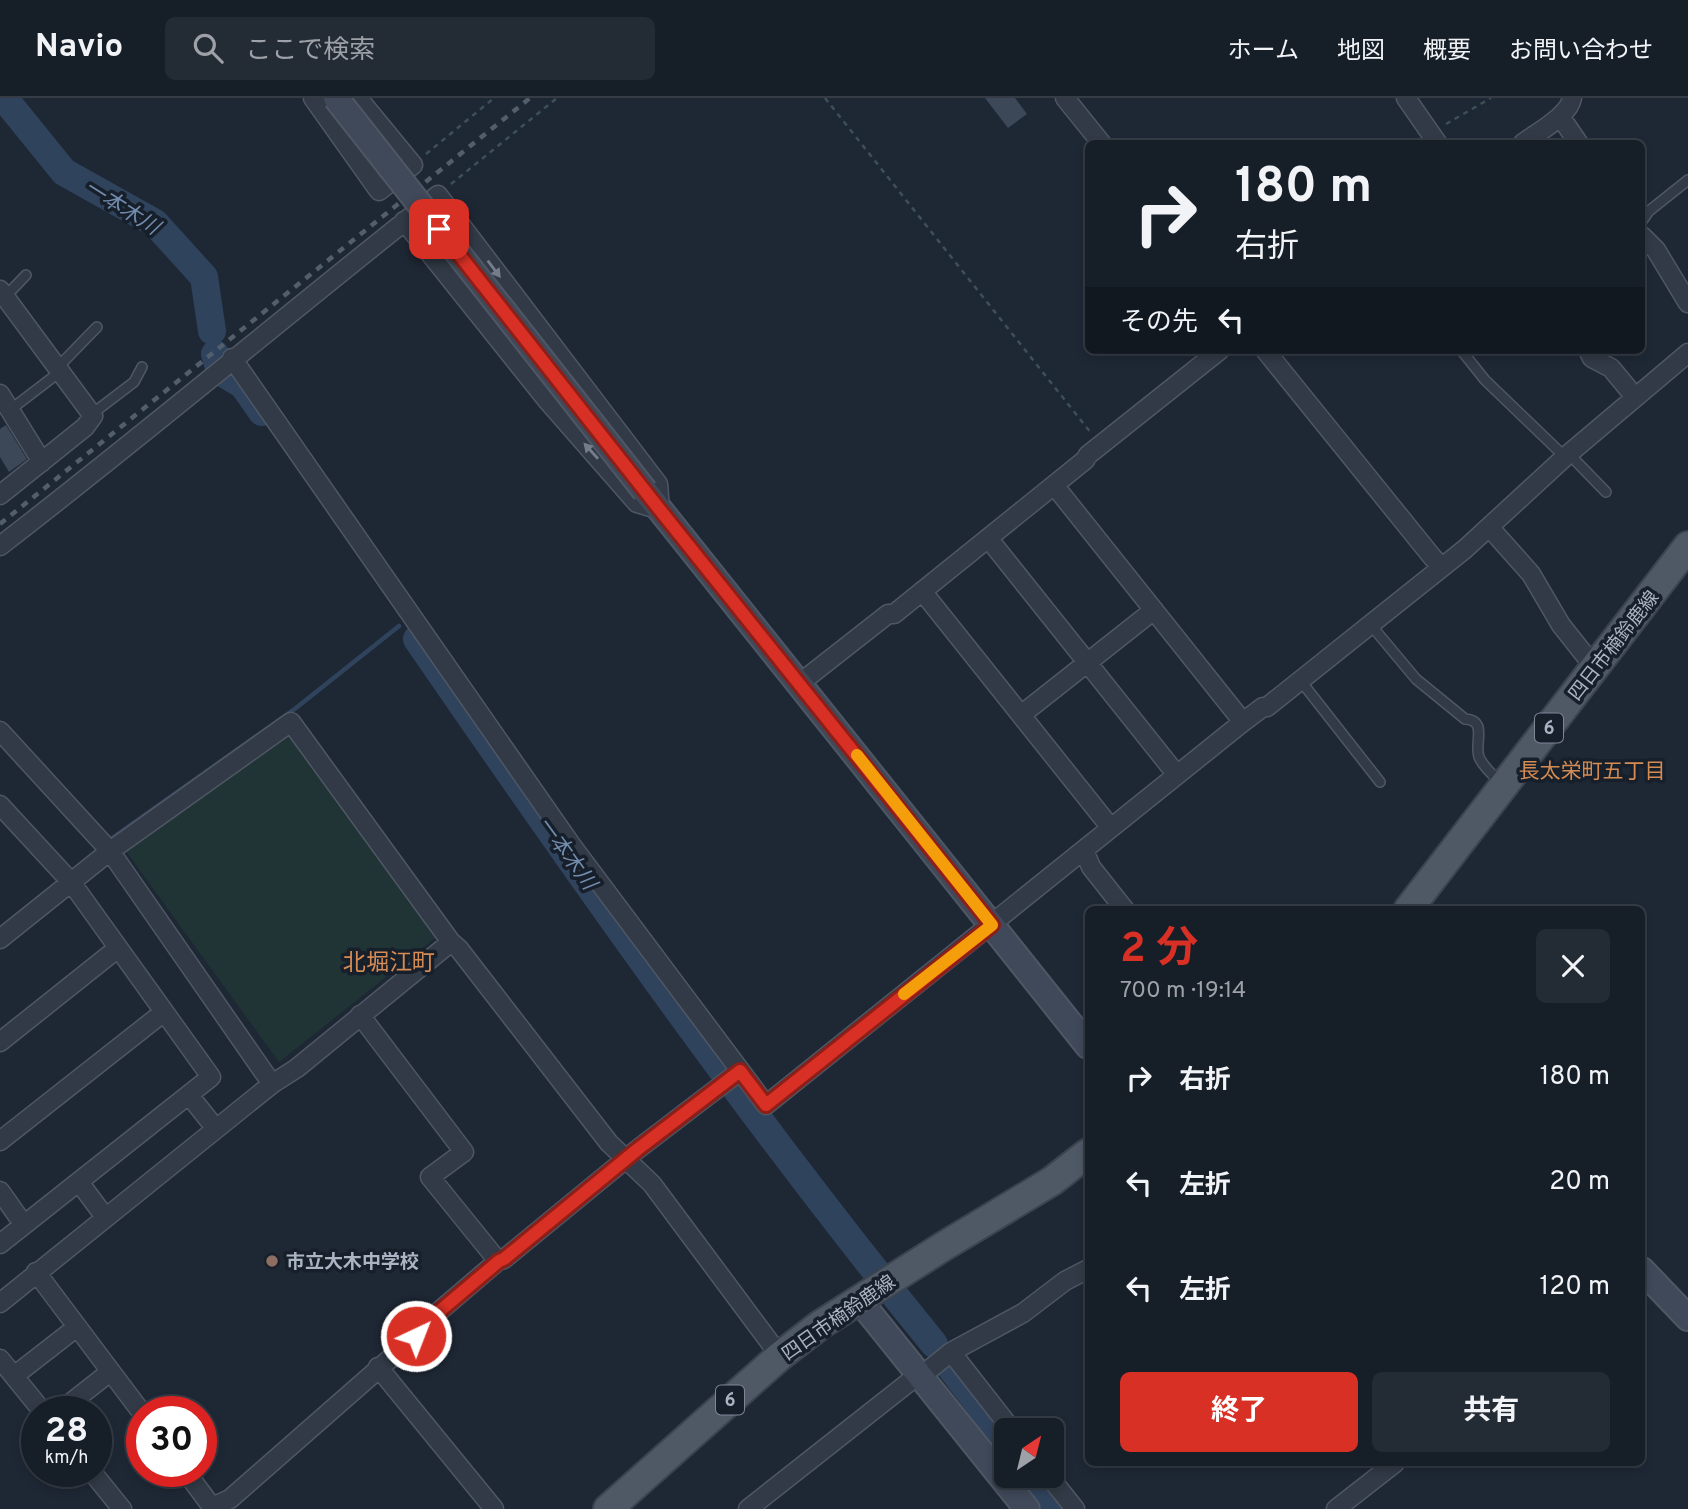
<!DOCTYPE html>
<html lang="ja">
<head>
<meta charset="utf-8">
<style>
	body { margin:0; font-family:Overpass,"Noto Sans JP",sans-serif; background:#232b34; color:#f1f3f6; height:100vh; display:flex; flex-direction:column; font-size:26px; white-space:nowrap }
	* { box-sizing:border-box; margin:0 }
	p { font-size:23px; color:#9ea2a8 }
	.icon { flex:none; width:38px; height:38px; fill:none; stroke:currentColor; stroke-width:2; stroke-linecap:round; stroke-linejoin:round }
	.map { position:relative; flex:1; overflow:hidden }
	.side { position:absolute; left:1085px; top:808px; width:560px; height:560px; display:flex; flex-direction:column; background:#161e28; border-radius:10px; box-shadow:0 4px 10px #0003,0 0 0 2px #353c45 }
	.side>* { flex:none }
	.hud { position:absolute; left:1085px; top:42px; width:560px; height:214px; border-radius:10px; box-shadow:0 4px 10px #0003,0 0 0 2px #353c45; background:#161e28; color:#f1f3f6; overflow:hidden }
	.needle { width:46px; rotate:35deg }
	.fabs { position:absolute; left:994px; top:1320px; display:grid; gap:14px }
	.fabs a { display:grid; place-items:center; width:70px; height:70px; border-radius:10px; background:#161e28; box-shadow:0 4px 10px #0003,0 0 0 2px #353c45; font-size:35px }
	.speed { position:absolute; left:21px; top:1298px; display:flex; gap:14px; font-size:35px; font-weight:700; text-align:center }
	.speed>* { display:grid; place-content:center; width:91px; height:91px; border-radius:50%; background:#161e28; box-shadow:0 4px 10px #0003,0 0 0 2px #353c45; line-height:1 }
	.speed small { font-size:18px; font-weight:400 }
	.speed .limit { border:10px solid #d22; background:#fff; color:#111 }
	.pin { position:absolute; display:grid; place-items:center; width:60px; height:60px; color:#fff; margin:-30px; border-radius:14px; box-shadow:0 4px 10px #0006 }
	.me { position:absolute; width:77px; margin:-38px; rotate:43deg; stroke-linejoin:round; filter:drop-shadow(0 0 5px #0008) }
	.turn { display:flex; align-items:center; gap:24px; height:147px; padding:0 35px; font-size:32px }
	.turn .icon { width:91px; height:91px; stroke-width:2.5 }
	.turn b { display:block; font-size:49px; line-height:60px }
	.then { display:flex; align-items:center; height:66px; padding:0 35px; background:#0003; gap:14px; font-size:26px }
	.round { display:grid; place-items:center; flex:none; width:74px; height:74px; border-radius:10px; background:#232b34 }
	.headline { display:flex; align-items:center; justify-content:space-between; height:119px; padding:0 35px }
	h1 { font-size:42px; font-weight:700; line-height:52px; color:#d93025 }
	.action { display:flex; gap:14px; margin-top:auto; padding:14px 35px }
	.action a { flex:1; height:80px; border-radius:10px; background:#d93025; color:#fff; font-size:28px; font-weight:700; line-height:80px; text-align:center }
	.action a+a { background:#232b34; color:#f1f3f6 }
	ul { padding:0; list-style:none }
	li { display:flex; align-items:center; gap:21px; height:105px; padding:0 35px }
	li div { flex:1 }
	li b { display:block; font-size:26px }
	li em { font-style:normal }
	header { display:flex; align-items:center; gap:42px; box-sizing:border-box; height:98px; padding:0 35px; background:#161e28; border-bottom:2px solid #353c45 }
	header strong { font-size:33px }
	nav { display:flex; gap:38px; margin-inline-start:auto; font-size:24px }
	.search { width:490px; height:63px; background:#232b34; display:flex; align-items:center; gap:18px; box-sizing:border-box; padding:0 24px; border-radius:10px; color:#9ea2a8; font-size:26px }
	.map>svg:first-child { display:block }
	.green { fill:#203436 }
	.lines { fill:none; stroke-linecap:round; stroke-linejoin:round }
	.stream { stroke:#30435d; stroke-width:4.5 }
	.river { stroke:#30435d; stroke-width:28 }
	.building { fill:#3c4858 }
	.lane-casing { stroke:#4f5764; stroke-width:12 }
	.street-casing { stroke:#4f5764; stroke-width:21 }
	.secondary-casing { stroke:#4f5764; stroke-width:28 }
	.primary-casing { stroke:#3b434f; stroke-width:32 }
	.path { stroke:#3d5154; stroke-width:2.5; stroke-dasharray:5 5; stroke-linecap:butt }
	.lane { stroke:#313a46; stroke-width:9 }
	.street { stroke:#313a46; stroke-width:18 }
	.secondary { stroke:#3f4959; stroke-width:24 }
	.primary { stroke:#4f5966; stroke-width:28 }
	.rail { stroke:#535e6d; stroke-width:4.5; stroke-dasharray:7 7; stroke-linecap:butt }
	.secondary-bridge-casing { stroke:#4f5764; stroke-width:28; stroke-linecap:butt }
	.secondary-bridge { stroke:#3f4959; stroke-width:24 }
	.oneway { fill:#747d8b }
	.route-casing { stroke:#8d1f18; stroke-width:18 }
	.route { stroke:#d93025; stroke-width:12 }
	.slow { stroke:#f59e0b; stroke-width:12 }
	.education-dot { fill:#8d6e63; stroke:#171f2a; stroke-width:2.5 }
	.labels { text-anchor:middle; stroke-width:7; stroke-linejoin:round; paint-order:stroke }
	.shield { fill:#171f2a; stroke:#7f8795; stroke-width:2 }
	.shield-label { font-size:18px; font-weight:bold; fill:#abb4c3 }
	.street-label { font-size:19px; fill:#abb4c3; stroke:#171f2a }
	.poi-label { font-size:19px; font-weight:bold; fill:#abb4c3; stroke:#171f2a; text-anchor:start }
	.water-label { font-size:21px; font-style:italic; fill:#728cad; stroke:#171f2a }
	.neighbourhood-label { font-size:21px; fill:#d58b54; stroke:#171f2a }
	.quarter-label { font-size:23px; fill:#d58b54; stroke:#171f2a }
</style>
</head>
<body>
<header>
<strong>Navio</strong>
<div class="search"><svg class="icon" aria-label="search" viewBox="0 0 24 24"><circle cx="10" cy="10" r="6"/><path d="M15 15l6 6"/></svg>ここで検索</div>
<nav><a>ホーム</a><a>地図</a><a>概要</a><a>お問い合わせ</a></nav>
</header>
<div class="map">
<svg width="1688" height="1411" viewBox="0 0 1688 1411">
	<rect width="100%" height="100%" fill="#1e2835"/>
	<path class="green" d="M 287,630 L 435,840 L 279,964 L 123,749 Z"/>
	<g class="lines">
		<path class="stream" d="M 108,743 L 296,610 L 399,528"/>
		<path class="river" d="M 4,0 L 64,74 L 155,125 L 204,179 L 212,233
			M 215,256 L 220,273 L 243,287 L 262,314
			M 417,541 C 582,781 750,1020 934,1246
			M 948,1266 L 1006,1342
			M 1033,1377 L 1059,1411"/>
	</g>
	<path class="building" d="M 985,0 L 1015,0 L 1027,16 L 1008,30 Z
		M 6,327 L 27,361 L 9,374 L 0,359 L 0,331 Z"/>
	<g class="lines">
		<defs>
			<path id="lane" d="M 1642,123 L 1649,113 L 1688,82
				M 5,199 L 26,177
				M 1461,252 L 1485,282 L 1565,359
				M 58,269 L 97,229
				M 10,312 L 61,273
				M 92,316 L 134,284 L 142,269
				M 1569,356 L 1606,394
				M 1370,526 L 1416,581 L 1465,621 C 1488,622 1474,645 1479,659 C 1483,669 1494,678 1502,686
				M 1300,582 L 1380,684"/>
			<path id="street" d="M 313,0 L 379,93 L 413,67 L 358,0
				M 1065,0 L 1102,46
				M 1406,0 L 1438,46
				M 1560,18 L 1579,46
				M 1522,46 C 1536,35 1569,18 1572,0
				M 1642,138 L 1656,152 L 1688,205
				M 0,192 L 93,318 L 85,329 L 0,397
				M 1265,252 L 1433,460 L 1442,469
				M 1588,252 L 1592,260 L 1611,270 L 1635,299
				M 232,260 L 572,748 L 766,1007 L 1243,624 L 1263,609 L 1267,609 L 1465,451 L 1565,359 L 1688,255
				M 0,296 L 42,364
				M 1054,387 L 1243,624
				M 1490,430 L 1531,476 L 1561,527 L 1595,570
				M 988,440 L 1177,677
				M 0,448 C 148,334 291,213 438,97 L 658,386 L 660,412 L 637,405 L 546,301 L 404,123
				M 922,493 L 1111,730
				M 800,585 L 888,516 L 894,516 L 1085,362 L 1088,357 L 1220,252
				M 1021,617 L 1154,512
				M 0,633 L 110,753 L 272,986
				M 0,707 L 71,784 L 211,979 L 0,1146
				M 1084,752 L 1091,769 L 1125,812
				M 0,841 L 110,753 L 291,624 L 451,844 L 459,851 L 609,1045 L 652,1086 L 780,1258
				M 360,917 L 464,1054 L 430,1079 L 498,1163
				M 0,944 L 118,850
				M 189,997 L 216,1031
				M 0,1043 L 164,914
				M 79,1084 L 105,1119
				M 0,1093 L 24,1127
				M 36,1174 L 142,1315
				M 0,1205 L 272,986 L 297,970 L 451,844
				M 951,1254 L 1012,1332
				M 0,1261 L 43,1314
				M 378,1269 L 494,1411
				M 14,1278 L 77,1229
				M 920,1279 L 951,1254 L 1023,1215 L 1065,1183 L 1088,1171
				M 59,1314 L 110,1274
				M 92,1374 L 122,1411
				M 186,1374 L 212,1409 L 230,1401 L 416,1238 L 416,1233 L 498,1163 L 504,1161 L 638,1051 L 740,973
				M 1048,1377 L 1075,1411
				M 748,1411 L 918,1277
				M 1336,1411 L 1395,1365"/>
			<path id="secondary" d="M 645,393 L 1088,948
				M 1642,1172 L 1688,1220
				M 859,1202 L 1027,1411"/>
			<path id="primary" d="M 1408,812 L 1688,448
				M 608,1411 L 780,1258 L 820,1227 L 944,1148 L 1052,1083 L 1088,1055"/>
		</defs>
		<use href="#lane" class="lane-casing"/>
		<use href="#street" class="street-casing"/>
		<use href="#secondary" class="secondary-casing"/>
		<use href="#primary" class="primary-casing"/>
		<path class="path" d="M 825,0 L 1091,335
			M 1446,26 L 1491,0
			M 426,56 L 494,0
			M 451,86 L 557,0"/>
		<use href="#lane" class="lane"/>
		<use href="#street" class="street"/>
		<use href="#secondary" class="secondary"/>
		<use href="#primary" class="primary"/>
		<path class="rail" d="M 0,426 L 530,0"/>
		<defs>
			<path id="secondary-bridge" d="M 336,0 L 645,393"/>
		</defs>
		<use href="#secondary-bridge" class="secondary-bridge-casing"/>
		<use href="#secondary-bridge" class="secondary-bridge"/>
	</g>
	<defs><path id="oneway-solid" d="M-6-.8H1V-3.2L6.5 0L1 3.2V.8H-6Z" transform="scale(1.75)"/></defs>
	<g class="oneway">
		<use href="#oneway-solid" transform="translate(494 171) rotate(53)"/>
		<use href="#oneway-solid" transform="translate(591 353) rotate(-132)"/>
	</g>
	<g class="lines">
		<defs>
			<path id="route" d="M 416,1238 L 416,1233 L 499,1163 L 504,1161 L 638,1051 L 740,973 L 766,1007 L 992,827 L 660,412 L 439,131"/>
		</defs>
		<use href="#route" class="route-casing"/>
		<use href="#route" class="route"/>
		<path class="slow" d="M 857,657 L 992,827 L 904,896"/>
	</g>
	<circle class="education-dot" cx="272" cy="1163" r="7"/>
	<g class="labels">
		<g class="shield">
			<rect x="1535" y="615.5" width="28" height="29" rx="5"/>
			<rect x="716" y="1287.5" width="28" height="29" rx="5"/>
		</g>
		<g class="shield-label">
			<text x="1549" y="636">6</text>
			<text x="730" y="1308">6</text>
		</g>
		<g class="street-label">
			<text transform="translate(1613 547) rotate(-52)" y="7">四日市楠鈴鹿線</text>
			<text transform="translate(838 1219) rotate(-35)" y="7">四日市楠鈴鹿線</text>
		</g>
		<g class="poi-label">
			<text x="286" y="1170">市立大木中学校</text>
		</g>
		<g class="water-label">
			<text transform="translate(122 109) rotate(32)" y="7">一本木川</text>
			<text transform="translate(567 755) rotate(54)" y="7">一本木川</text>
		</g>
		<g class="neighbourhood-label">
			<text x="1592" y="680">長太栄町五丁目</text>
		</g>
		<g class="quarter-label">
			<text x="389" y="872">北堀江町</text>
		</g>
	</g>
</svg>
<div class="fabs">
<a><svg class="needle" viewBox="-14 -14 28 28"><path d="M0-13l5 13h-10z" fill="#e53935"/><path d="M0 13l5-13h-10z" fill="#9ea2a8"/></svg></a>
</div>
<div class="speed"><div>28<small>km/h</small></div><div class="limit">30</div></div>
<div class="pin" style="left:439px;top:131px;background:#d93025"><svg class="icon" aria-label="arrive" viewBox="0 0 24 24"><path d="M6 21V4h12l-3 4 3 4H6"/></svg></div>
<svg class="me" style="left:416px;top:1238px" viewBox="-20 -20 40 40"><circle r="17" fill="#d93025" stroke="#fff" stroke-width="3"/><path d="M0-11L8 9 0 5-8 9z" fill="#fff"/></svg>
<div class="hud">
<div class="turn"><svg class="icon" aria-label="right" viewBox="0 0 24 24"><path d="M7 20v-9h11M14 6l5 5-5 5"/></svg><div><b>180 m</b>右折</div></div>
<div class="then">その先<svg class="icon" aria-label="left" viewBox="0 0 24 24"><path d="M17 20v-9H6M10 6l-5 5 5 5"/></svg></div>
</div>
<section class="side">
<div class="headline"><div><h1>2 分</h1><p>700 m · 19:14</p></div><a class="round"><svg class="icon" aria-label="close" viewBox="0 0 24 24"><path d="M6 6l12 12M18 6L6 18"/></svg></a></div>
<ul>
<li><svg class="icon" aria-label="right" viewBox="0 0 24 24"><path d="M7 20v-9h11M14 6l5 5-5 5"/></svg><div><b>右折</b></div><em>180 m</em></li>
<li><svg class="icon" aria-label="left" viewBox="0 0 24 24"><path d="M17 20v-9H6M10 6l-5 5 5 5"/></svg><div><b>左折</b></div><em>20 m</em></li>
<li><svg class="icon" aria-label="left" viewBox="0 0 24 24"><path d="M17 20v-9H6M10 6l-5 5 5 5"/></svg><div><b>左折</b></div><em>120 m</em></li>
</ul>
<div class="action"><a>終了</a><a>共有</a></div>
</section>
</div>
</body>
</html>
